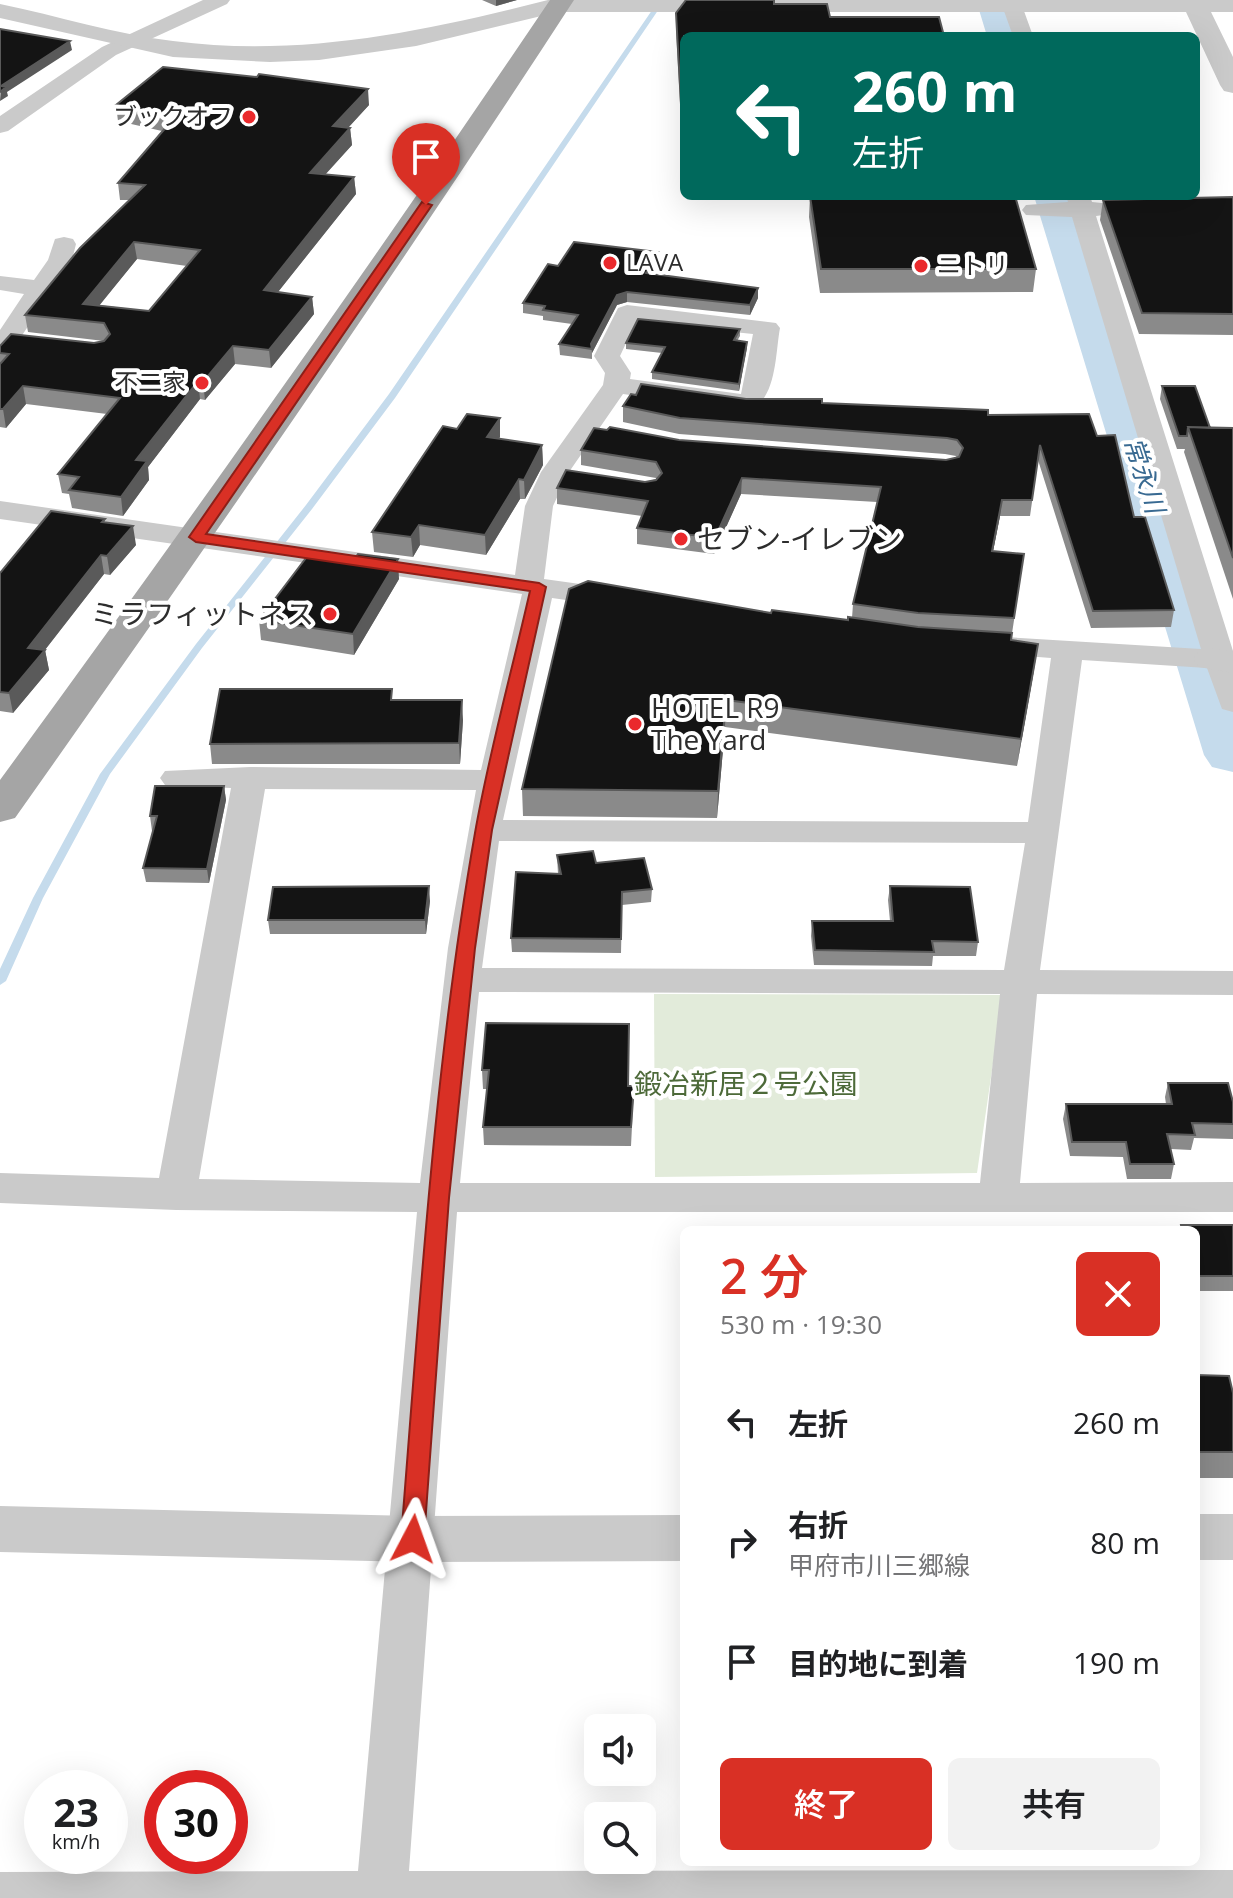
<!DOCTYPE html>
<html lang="ja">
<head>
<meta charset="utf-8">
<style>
	body { margin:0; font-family:"Open Sans","Noto Sans JP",sans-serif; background:#f2f2f2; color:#202124; height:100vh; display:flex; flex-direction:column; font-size:30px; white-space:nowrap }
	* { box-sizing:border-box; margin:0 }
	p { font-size:26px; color:#757577 }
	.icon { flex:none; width:44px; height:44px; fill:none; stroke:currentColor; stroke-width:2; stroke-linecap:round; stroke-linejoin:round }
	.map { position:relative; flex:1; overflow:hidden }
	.details { position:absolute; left:680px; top:1226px; width:520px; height:640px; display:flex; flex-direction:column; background:#fff; border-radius:12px; box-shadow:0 8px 32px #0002 }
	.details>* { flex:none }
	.hud { position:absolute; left:680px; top:32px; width:520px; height:168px; border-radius:12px; box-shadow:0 8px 32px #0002; background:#00695c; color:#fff; overflow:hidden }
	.buttons { position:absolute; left:584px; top:1714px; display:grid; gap:16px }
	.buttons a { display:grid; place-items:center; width:72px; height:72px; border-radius:12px; background:#fff; box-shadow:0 8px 32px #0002; font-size:40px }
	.speed { position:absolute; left:24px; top:1770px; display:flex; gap:16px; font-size:40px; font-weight:700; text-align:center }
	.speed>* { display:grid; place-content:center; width:104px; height:104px; border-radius:50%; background:#fff; box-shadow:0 8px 32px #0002; line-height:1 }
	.speed small { font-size:20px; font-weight:400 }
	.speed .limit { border:12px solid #d22; background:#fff; color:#111 }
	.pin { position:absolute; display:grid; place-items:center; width:68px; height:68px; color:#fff; margin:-82px -34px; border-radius:50% 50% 50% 0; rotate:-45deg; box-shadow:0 0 8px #0007 }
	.pin .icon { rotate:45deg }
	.me { position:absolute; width:88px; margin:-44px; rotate:4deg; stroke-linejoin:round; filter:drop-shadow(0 0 6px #0008) }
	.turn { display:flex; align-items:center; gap:28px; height:168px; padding:0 40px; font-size:36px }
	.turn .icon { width:104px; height:104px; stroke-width:2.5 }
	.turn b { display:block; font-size:56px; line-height:68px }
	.round { display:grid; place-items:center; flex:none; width:84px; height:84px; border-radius:12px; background:#f2f2f2 }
	.headline { display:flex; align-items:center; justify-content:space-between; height:136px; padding:0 40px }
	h1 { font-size:48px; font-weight:600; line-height:60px; color:#d93025 }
	.button { display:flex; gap:16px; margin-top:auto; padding:16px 40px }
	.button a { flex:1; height:92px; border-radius:12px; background:#d93025; color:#fff; font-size:32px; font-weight:600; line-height:92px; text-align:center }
	.button a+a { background:#f2f2f2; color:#202124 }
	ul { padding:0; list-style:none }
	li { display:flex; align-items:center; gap:24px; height:120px; padding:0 40px }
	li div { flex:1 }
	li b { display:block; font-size:30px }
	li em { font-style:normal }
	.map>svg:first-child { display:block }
	.green { fill:#e2ebda }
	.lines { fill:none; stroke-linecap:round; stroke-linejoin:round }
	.stream { fill:#c5dbec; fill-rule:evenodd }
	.river { fill:#c5dbec; fill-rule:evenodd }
	.minor { fill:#cacaca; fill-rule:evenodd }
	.tertiary { fill:#cacaca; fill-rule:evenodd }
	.primary { fill:#a5a5a5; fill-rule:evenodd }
	.wall { fill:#8a8a8a; fill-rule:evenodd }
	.shaded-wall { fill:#5a5a5a }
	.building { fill:#141414; stroke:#5a5a5a; stroke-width:2; fill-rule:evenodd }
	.route { fill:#d93025; stroke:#8d1f18; stroke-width:2 }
	.poi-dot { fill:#ea292c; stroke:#fff; stroke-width:3 }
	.labels { text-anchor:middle; stroke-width:8; stroke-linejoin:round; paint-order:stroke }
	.far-poi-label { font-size:24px; fill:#2d2d2d; stroke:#fff; text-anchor:end }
	.far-water-label { font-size:26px; font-style:italic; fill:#396a92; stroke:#fff }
	.poi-label { font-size:28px; fill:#2d2d2d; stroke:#fff; text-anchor:start }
	.park-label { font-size:28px; fill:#4d6a39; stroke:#fff }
</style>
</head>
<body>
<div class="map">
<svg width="1233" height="1898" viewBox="0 0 1233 1898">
	<rect width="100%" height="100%" fill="#fff"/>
	<path class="green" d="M 654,994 L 1003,995 L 977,1173 L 655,1177 Z"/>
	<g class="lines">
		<path class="stream" d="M 659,0 L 665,0 L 395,398 L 312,509 L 202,648 L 110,774 L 43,898 L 6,981 L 0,985 L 0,969 L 33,898 L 100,774 L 196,644 L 306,505 L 389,394 Z"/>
		<path class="river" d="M 976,0 L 1012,0 L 1025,36 L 987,36 Z
			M 1034,196 L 1076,196 L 1233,668 L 1233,772 L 1212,767 L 1204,755 Z"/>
		<path class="minor" d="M 203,0 L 230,0 L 227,4 L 116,55 L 8,131 L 0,133 L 0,116 L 102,47 Z
			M 1000,0 L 1020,0 L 1033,36 L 1013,36 Z
			M 1066,196 L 1090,196 L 1092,202 L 1111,204 L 1115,209 L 1111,214 L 1096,216 L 1233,651 L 1233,712 L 1222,709 L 1207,668 L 1082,660 L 1040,970 L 1233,971 L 1233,995 L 1037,994 L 1020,1183 L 1233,1182 L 1233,1212 L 457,1212 L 409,1871 L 1233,1870 L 1233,1898 L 0,1898 L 0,1872 L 358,1871 L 417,1212 L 176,1210 L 0,1203 L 0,1173 L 159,1178 L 231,788 L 165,785 L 160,778 L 165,771 L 250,767 L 481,770 L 522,594 L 0,519 L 0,501 L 515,575 L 525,506 L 541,472 L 603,385 L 605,373 L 594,356 L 618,308 L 627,305 L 776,323 L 780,328 C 775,355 777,403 746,411 L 623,394 L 569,472 L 553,506 L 544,579 L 616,589 L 627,592 L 631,598 L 627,604 L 616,607 L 552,598 L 503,820 L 1028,822 L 1051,658 L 977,652 L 973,645 L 977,638 L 988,636 L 1201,649 L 1072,217 L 1026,215 L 1022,210 L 1026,205 L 1068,202 ZM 636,322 L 753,334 L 741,394 L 630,379 L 631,373 L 620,356 ZM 265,789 L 476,790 L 448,948 L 420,1183 L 199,1179 ZM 499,841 L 1025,843 L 1004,970 L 482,968 ZM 479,992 L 1000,994 L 980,1183 L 460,1183 Z
			M 64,237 L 73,239 L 76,244 L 72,260 L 9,355 L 0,357 L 0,330 L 24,294 L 0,290 L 0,276 L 34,280 L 48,260 L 55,239 Z"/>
		<path class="tertiary" d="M 548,0 L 1233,0 L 1233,12 L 1211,12 L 1233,57 L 1233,93 L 1224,91 L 1220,85 L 1186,12 L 558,12 L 416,46 L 319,60 L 270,62 L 173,57 L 0,18 L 0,4 C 58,16 115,34 173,41 C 300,58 426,31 548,0 Z
			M 1212,648 L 1233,651 L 1233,673 L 1199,667 L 1193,659 L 1199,651 Z
			M 0,1506 L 413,1516 L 684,1515 L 684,1561 L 413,1562 L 0,1552 Z
			M 1196,1514 L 1233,1514 L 1233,1560 L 1196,1560 Z"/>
		<path class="primary" d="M 550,0 L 574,0 C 394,277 206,548 15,818 L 0,822 L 0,780 C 188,523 372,264 550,0 Z"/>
	</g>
	<path class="wall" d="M 482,0 L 517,0 L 496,6 Z
		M 676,13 L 684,36 L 684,121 L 681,121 L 676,30 Z
		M 116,105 L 369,105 L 348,128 L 350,128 L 352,145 L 325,175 L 354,177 L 356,194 L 278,292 L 312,297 L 314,314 L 271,368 L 235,364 L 205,400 L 200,399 L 148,467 L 149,480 L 123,516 L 72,508 L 69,494 L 62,493 L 58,474 L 107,414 L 26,404 L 6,428 L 0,427 L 0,346 L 94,343 L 104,341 L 28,332 L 25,315 L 129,200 L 120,200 L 118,183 L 162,131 L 118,121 ZM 137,259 L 187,266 L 149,311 L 99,305 Z
		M 810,196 L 1036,269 L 1033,292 L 820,293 L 809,217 Z
		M 1233,197 L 1233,335 L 1139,334 L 1100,220 L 1103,200 Z
		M 658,252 L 658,262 L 651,274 L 758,288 L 758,298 L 750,315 L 627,302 L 617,305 L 592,353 L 592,359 L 560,355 L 559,344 L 572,324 L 543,320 L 543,316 L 523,313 L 523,303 L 558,266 Z
		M 740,329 L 740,336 L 737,341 L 747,342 L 739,391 L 652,379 L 652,372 L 662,353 L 626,349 L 626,343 Z
		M 1162,386 L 1210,428 L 1233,428 L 1233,599 L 1184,452 L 1185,449 L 1177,449 L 1160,399 Z
		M 746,399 L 988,415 L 1097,436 L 1174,610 L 1171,627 L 1091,628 L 1038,460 L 1030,516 L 1000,516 L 993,551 L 1024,554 L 1011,640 L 1034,670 L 1017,766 L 725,727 L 717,818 L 523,816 L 522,789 L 771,613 L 848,620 L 852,618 L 853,604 L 877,502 L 741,494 L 714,554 L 637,544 L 637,528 L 642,516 L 557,504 L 557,488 L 645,482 L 656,479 L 656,478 L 581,465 L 581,450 L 679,440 L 946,460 L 957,458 L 956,456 L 945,454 L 679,434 L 623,422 L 623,406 Z
		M 500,437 L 499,439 L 542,445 L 543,465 L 525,499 L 520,499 L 486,555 L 420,545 L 413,557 L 374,552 L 372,532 Z
		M 105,519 L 105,522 L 136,545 L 110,575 L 104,574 L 45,650 L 49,670 L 13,713 L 0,711 L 0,573 Z
		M 399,579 L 354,655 L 261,640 L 259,620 Z
		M 392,700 L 463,720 L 460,764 L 212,764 L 210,744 Z
		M 224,786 L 226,800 L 209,883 L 146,882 L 143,868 L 153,831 L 152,831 L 150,816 Z
		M 557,855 L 596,863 L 652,889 L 651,902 L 622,905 L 621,953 L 512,952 L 511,938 L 558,874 Z
		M 890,886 L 978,942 L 976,956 L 933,956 L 932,966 L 814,965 L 811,936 L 812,921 L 890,921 L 888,900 Z
		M 430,901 L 426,934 L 270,934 L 268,920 Z
		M 486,1023 L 628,1086 L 634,1086 L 631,1146 L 484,1145 L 483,1127 L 487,1089 L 483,1089 L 482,1070 Z
		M 1168,1083 L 1233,1102 L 1233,1139 L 1194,1138 L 1191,1150 L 1171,1149 L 1174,1164 L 1171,1179 L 1127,1179 L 1123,1157 L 1070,1156 L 1063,1119 L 1066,1104 L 1166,1104 L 1165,1097 Z
		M 1181,1225 L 1233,1225 L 1233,1291 L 1196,1291 L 1196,1230 L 1180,1230 Z
		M 1196,1375 L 1233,1393 L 1233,1478 L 1196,1478 Z"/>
	<path class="shaded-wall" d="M 496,0 L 517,0 L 496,6 Z
		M 70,41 L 72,50 L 7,92 L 8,96 L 0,101 L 1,86 Z
		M 368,89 L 369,105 L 334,143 L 333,126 Z
		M 350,128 L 352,145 L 311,190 L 310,173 Z
		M 354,177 L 356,194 L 266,307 L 264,290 Z
		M 134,242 L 137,259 L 86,322 L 83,304 Z
		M 658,252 L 658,262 L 646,283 L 646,273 Z
		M 758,288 L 758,298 L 750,315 L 750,305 Z
		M 627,292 L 627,302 L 617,305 L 592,353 L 591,344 L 617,295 Z
		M 312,297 L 314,314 L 271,368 L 269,350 Z
		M 747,342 L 747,348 L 739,391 L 739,384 Z
		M 233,346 L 235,364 L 205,400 L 203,382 Z
		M 198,381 L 200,399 L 148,467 L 149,480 L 123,516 L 121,497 L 136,460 Z
		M 23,386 L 26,404 L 6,428 L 3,409 Z
		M 500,418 L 500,437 L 488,457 L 487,437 Z
		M 542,445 L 543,465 L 525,499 L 524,480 Z
		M 742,478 L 741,494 L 714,554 L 715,538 Z
		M 519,479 L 520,499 L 486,555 L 485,535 Z
		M 1002,500 L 1000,516 L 990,567 L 992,551 Z
		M 419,525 L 420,545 L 413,557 L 411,537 Z
		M 133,526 L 136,545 L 110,575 L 107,556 Z
		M 101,555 L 104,574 L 37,660 L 45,650 L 49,670 L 13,713 L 9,693 L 28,648 Z
		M 398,559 L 399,579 L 354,655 L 353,634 Z
		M 1038,644 L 1034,670 L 1017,766 L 1021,739 Z
		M 462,700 L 463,720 L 460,764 L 459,743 Z
		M 726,700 L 725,727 L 717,818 L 718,791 Z
		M 224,786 L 226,800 L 209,883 L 207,869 Z
		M 429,886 L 430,901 L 426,934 L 425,920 Z"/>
	<path class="building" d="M 686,0 L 774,0 L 774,4 L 827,4 L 830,17 L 939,17 L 944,36 L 684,36 L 684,104 L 681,104 L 676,13 Z
		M 0,29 L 70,41 L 1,86 L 6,87 L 0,92 Z
		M 163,67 L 257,77 L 259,74 L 368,89 L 333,126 L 350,128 L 310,173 L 354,177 L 264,290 L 312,297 L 269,350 L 233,346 L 203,382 L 198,381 L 136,460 L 147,461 L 121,497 L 69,490 L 79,477 L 58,474 L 120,398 L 23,386 L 3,409 L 0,409 L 0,364 L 9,354 L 0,353 L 0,346 L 11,334 L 94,343 L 104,341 L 110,334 L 104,323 L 25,315 L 80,248 L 145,185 L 118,183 L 174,118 L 116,105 ZM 134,242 L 200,250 L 149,311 L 83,304 Z
		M 810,196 L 1015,196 L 1036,269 L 821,269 Z
		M 1233,197 L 1233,314 L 1142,313 L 1103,200 Z
		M 574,242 L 658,252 L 646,273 L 758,288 L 750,305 L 627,292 L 617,295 L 591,344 L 592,349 L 559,344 L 578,315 L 543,310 L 545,306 L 523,303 L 548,264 L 558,266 Z
		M 638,319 L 740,329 L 734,340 L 747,342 L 739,384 L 652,372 L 665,347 L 626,343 Z
		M 641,384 L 746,399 L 822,399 L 822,403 L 988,410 L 988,415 L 1089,414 L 1097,436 L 1115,435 L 1134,517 L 1145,517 L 1174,610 L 1093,611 L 1040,445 L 1032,500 L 1002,500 L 992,551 L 1024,554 L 1014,618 L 918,613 L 853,604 L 881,487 L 742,478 L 715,538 L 637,528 L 648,501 L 557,488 L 566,470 L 645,482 L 656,480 L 662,473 L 656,462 L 581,450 L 594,428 L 607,430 L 610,427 L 679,440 L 946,460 L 959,457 L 963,448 L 957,440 L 947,438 L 680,418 L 623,406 L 631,394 L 636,395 Z
		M 1162,386 L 1195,386 L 1210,428 L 1188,427 L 1187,436 L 1179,436 Z
		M 467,414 L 500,418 L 487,437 L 542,445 L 524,480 L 519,479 L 485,535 L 419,525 L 411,537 L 372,532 L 443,426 L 457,429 Z
		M 1188,427 L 1233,428 L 1233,558 Z
		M 51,511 L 105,519 L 102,522 L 133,526 L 107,556 L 101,555 L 28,648 L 45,650 L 9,693 L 0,692 L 0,573 Z
		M 309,554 L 353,561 L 358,554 L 398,559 L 353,634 L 259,620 Z
		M 588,581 L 771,613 L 772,610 L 848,620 L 848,617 L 918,627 L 1012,633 L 1011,640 L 1038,644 L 1021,739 L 726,700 L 718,791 L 522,789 L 569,589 Z
		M 220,689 L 392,689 L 391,700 L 462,700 L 459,743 L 210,744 Z
		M 155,786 L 224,786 L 207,869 L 143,868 L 157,816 L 150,816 Z
		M 593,851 L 596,863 L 644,858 L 652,889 L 622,892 L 621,939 L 511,938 L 516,872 L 561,874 L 557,855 Z
		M 429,886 L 425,920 L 268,920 L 273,887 Z
		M 890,886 L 970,887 L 978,942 L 932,941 L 934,952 L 815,950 L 812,921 L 893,921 Z
		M 486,1023 L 629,1024 L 628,1086 L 634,1086 L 631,1127 L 483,1127 L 489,1070 L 482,1070 Z
		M 1168,1083 L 1228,1083 L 1233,1102 L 1233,1124 L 1192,1123 L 1195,1135 L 1167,1134 L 1174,1164 L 1130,1164 L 1126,1142 L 1072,1142 L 1066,1104 L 1172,1104 Z
		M 1181,1225 L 1233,1225 L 1233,1276 L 1196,1276 L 1196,1230 L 1182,1230 Z
		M 1196,1375 L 1229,1376 L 1233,1393 L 1233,1452 L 1196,1452 Z"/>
	<path class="route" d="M 422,202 L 432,205 L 206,534 L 539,583 L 546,587 L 492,830 L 475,948 L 449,1198 L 424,1539 L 421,1545 L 413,1548 L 404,1545 L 401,1539 C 420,1303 434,1066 475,833 C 489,752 512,671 530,591 L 196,542 L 189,537 Z"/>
	<g class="poi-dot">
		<circle cx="249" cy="117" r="8"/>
		<circle cx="610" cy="263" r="8"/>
		<circle cx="921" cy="266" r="8"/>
		<circle cx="202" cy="383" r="8"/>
		<circle cx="681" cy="539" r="8"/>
		<circle cx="330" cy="614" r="8"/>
		<circle cx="635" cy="724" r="8"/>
	</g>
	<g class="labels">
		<g class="far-poi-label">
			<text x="233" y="125">ブックオフ</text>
			<text x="626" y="271" text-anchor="start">LAVA</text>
			<text x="937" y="274" text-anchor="start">ニトリ</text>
			<text x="186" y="391">不二家</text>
		</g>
		<g class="far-water-label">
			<text transform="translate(1144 475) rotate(72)" y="9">常永川</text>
		</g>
		<g class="poi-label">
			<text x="697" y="549">セブン-イレブン</text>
			<text x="314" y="624" text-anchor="end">ミラフィットネス</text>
			<text x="651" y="718">HOTEL R9<tspan x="651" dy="32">The Yard</tspan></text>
		</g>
		<g class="park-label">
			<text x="746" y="1094">鍛冶新居２号公園</text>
		</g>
	</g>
</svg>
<div class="buttons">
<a><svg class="icon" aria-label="sound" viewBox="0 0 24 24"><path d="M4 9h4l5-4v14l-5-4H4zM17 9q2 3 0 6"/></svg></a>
<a><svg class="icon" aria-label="search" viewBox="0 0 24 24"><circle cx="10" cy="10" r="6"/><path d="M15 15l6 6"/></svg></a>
</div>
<div class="speed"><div>23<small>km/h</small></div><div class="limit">30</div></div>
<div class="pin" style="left:426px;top:205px;background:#d93025"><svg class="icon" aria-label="arrive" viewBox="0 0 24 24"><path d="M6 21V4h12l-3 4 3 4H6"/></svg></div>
<svg class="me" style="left:413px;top:1539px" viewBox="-20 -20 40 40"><path d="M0-17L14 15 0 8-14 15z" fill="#d93025" stroke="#fff" stroke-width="4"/></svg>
<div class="hud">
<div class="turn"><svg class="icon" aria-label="left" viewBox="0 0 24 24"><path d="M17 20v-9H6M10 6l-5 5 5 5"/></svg><div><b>260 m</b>左折</div></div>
</div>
<section class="details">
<div class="headline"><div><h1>2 分</h1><p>530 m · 19:30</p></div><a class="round" style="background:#d93025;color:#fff"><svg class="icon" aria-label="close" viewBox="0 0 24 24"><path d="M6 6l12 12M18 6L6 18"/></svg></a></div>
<ul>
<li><svg class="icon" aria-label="left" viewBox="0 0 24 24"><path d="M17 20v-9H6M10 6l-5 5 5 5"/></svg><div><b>左折</b></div><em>260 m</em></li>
<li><svg class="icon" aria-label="right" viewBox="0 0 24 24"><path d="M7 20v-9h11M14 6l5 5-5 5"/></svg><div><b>右折</b><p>甲府市川三郷線</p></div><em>80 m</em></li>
<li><svg class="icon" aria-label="arrive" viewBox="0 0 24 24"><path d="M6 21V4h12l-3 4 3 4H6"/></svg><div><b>目的地に到着</b></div><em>190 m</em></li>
</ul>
<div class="button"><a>終了</a><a>共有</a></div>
</section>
</div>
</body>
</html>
